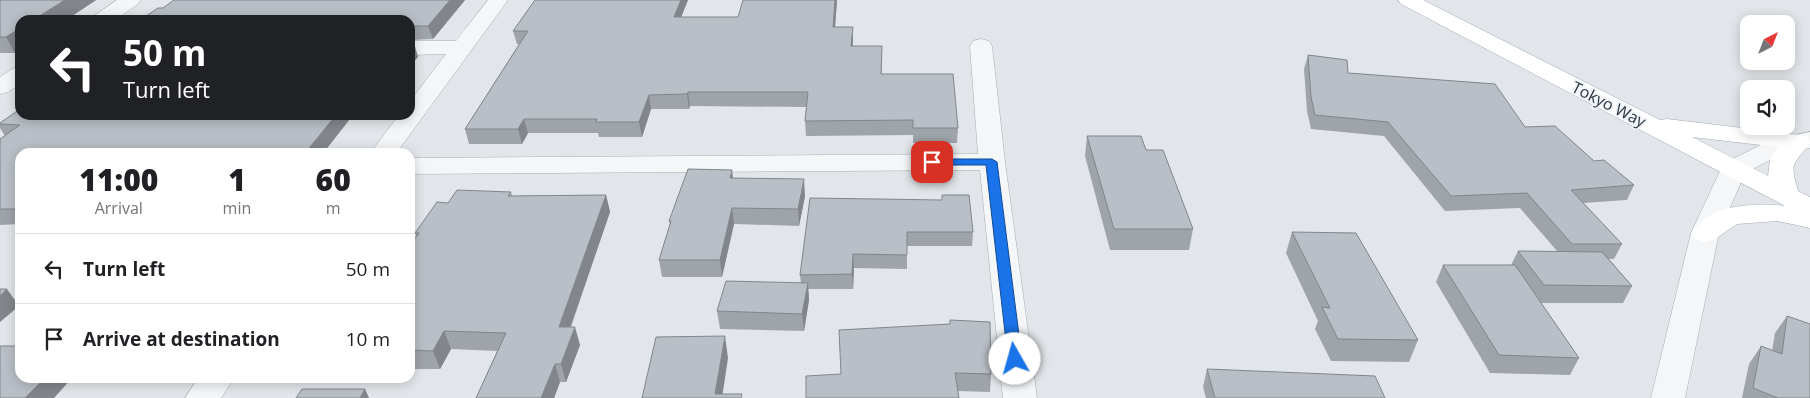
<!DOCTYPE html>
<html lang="en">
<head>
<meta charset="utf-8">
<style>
	body { margin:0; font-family:"Open Sans",sans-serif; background:#f2f2f2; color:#202124; height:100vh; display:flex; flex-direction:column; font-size:19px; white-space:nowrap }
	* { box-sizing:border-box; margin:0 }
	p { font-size:16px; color:#757577 }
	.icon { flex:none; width:28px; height:28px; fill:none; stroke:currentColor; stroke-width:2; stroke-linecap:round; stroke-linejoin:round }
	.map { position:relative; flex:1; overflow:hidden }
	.details { position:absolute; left:15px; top:148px; width:400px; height:235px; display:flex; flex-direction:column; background:#fff; border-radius:15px; box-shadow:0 2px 12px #0003 }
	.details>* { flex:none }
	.guide { position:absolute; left:15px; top:15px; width:400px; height:105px; border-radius:15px; box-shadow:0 2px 12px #0003; background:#202124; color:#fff; overflow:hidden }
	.needle { width:32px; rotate:42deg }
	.fabs { position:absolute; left:1740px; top:15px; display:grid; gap:10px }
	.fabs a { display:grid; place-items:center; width:55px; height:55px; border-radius:10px; background:#fff; box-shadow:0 2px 12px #0003; font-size:25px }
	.pin { position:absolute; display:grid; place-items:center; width:42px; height:42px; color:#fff; margin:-21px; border-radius:10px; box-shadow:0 2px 8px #0006 }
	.me { position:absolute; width:55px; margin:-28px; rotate:353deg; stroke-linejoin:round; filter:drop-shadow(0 0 4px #0008) }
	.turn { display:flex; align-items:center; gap:18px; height:105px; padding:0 25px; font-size:22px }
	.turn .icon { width:65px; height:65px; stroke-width:2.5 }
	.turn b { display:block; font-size:35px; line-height:42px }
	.eta { display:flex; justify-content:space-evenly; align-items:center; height:85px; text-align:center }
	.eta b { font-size:30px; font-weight:800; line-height:35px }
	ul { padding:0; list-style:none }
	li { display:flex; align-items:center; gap:15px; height:70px; padding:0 25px; border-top:1px solid #e0e0e0 }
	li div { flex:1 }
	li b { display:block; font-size:19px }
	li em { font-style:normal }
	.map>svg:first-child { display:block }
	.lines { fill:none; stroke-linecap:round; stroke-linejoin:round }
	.minor-casing { stroke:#a7adb4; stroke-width:1 }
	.major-casing { stroke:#a1abb5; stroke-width:1 }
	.minor { fill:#f4f6f8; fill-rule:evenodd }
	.major { fill:#fff; fill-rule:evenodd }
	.wall { fill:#9fa4aa }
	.shaded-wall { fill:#82868b }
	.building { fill:#b9bfc6; stroke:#82868b }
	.route { fill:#1a73e8; stroke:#114b97 }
	.labels { text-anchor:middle; stroke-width:4; stroke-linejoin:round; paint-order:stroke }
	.street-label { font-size:16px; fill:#2a3541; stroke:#f1f4f7 }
</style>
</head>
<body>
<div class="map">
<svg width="1810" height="398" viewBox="0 0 1810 398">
	<rect width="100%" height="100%" fill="#e2e6ea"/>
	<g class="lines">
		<defs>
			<path id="minor" d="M 117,0 L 141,0 L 138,4 L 115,20 L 91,20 L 94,16 Z
				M 488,0 L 508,0 L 397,152 L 371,152 L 399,115 L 410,115 L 410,101 L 446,54 L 410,55 L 410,41 L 456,41 Z
				M 981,39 L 989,41 L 992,46 L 1005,162 L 1037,398 L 1003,398 L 980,170 L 410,174 L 410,158 L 978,154 L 970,46 L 973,41 Z
				M 20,67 L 20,84 L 8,92 L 0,94 L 0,77 L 12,69 Z
				M 1810,132 L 1810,148 L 1786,152 L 1745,173 L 1719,233 L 1685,398 L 1651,398 L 1691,233 L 1721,169 L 1725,163 L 1770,140 Z
				M 198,378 L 234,378 L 221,398 L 185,398 Z"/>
			<path id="major" d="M 1398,0 L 1423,0 L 1660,120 L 1667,119 L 1808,136 L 1810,143 C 1794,165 1789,161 1798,191 L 1810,197 L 1810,228 L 1778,221 L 1737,224 L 1715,239 L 1705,242 L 1695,239 L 1691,233 C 1697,224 1711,213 1722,210 C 1736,205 1770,203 1785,206 L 1401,4 ZM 1692,137 L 1778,147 L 1770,160 L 1768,176 Z"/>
		</defs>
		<use href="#minor" class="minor-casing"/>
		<use href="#major" class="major-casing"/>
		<use href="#minor" class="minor"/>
		<use href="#major" class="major"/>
	</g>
	<path class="wall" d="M 0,0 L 96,0 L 66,20 L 20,20 L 15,53 L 0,53 Z
		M 174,0 L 465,0 L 433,39 L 410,40 L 410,20 L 163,8 Z
		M 535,0 L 688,0 L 681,17 L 738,17 L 837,0 L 835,27 L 853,41 L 853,46 L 882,46 L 882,74 L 958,128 L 957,143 L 913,143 L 913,135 L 806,136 L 805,121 L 806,107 L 690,106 L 689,109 L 651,109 L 642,137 L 599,137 L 598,133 L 528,133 L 522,144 L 469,144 L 465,129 L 519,44 L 517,44 L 513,31 Z
		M 1308,55 L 1348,73 L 1525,127 L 1594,161 L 1634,185 L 1627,200 L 1583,203 L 1622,244 L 1614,259 L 1609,259 L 1632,286 L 1623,303 L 1541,303 L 1579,358 L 1570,375 L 1490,373 L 1436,282 L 1443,265 L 1511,265 L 1518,251 L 1557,251 L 1520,208 L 1445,211 L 1384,136 L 1311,129 L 1307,111 L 1304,69 Z
		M 353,115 L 324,152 L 20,152 L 20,224 L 0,225 L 0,139 L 5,136 L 0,128 L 0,123 Z
		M 1087,136 L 1146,150 L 1193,229 L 1189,250 L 1110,250 L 1085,156 Z
		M 733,178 L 805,196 L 799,226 L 734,224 L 722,277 L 662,277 L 659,260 L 670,225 L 669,221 Z
		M 511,192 L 512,196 L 606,195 L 610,212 L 571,327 L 580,345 L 566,382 L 560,382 L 554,398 L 476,398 L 497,351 L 451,349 L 440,369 L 410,369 L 410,245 L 416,236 L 415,233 L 448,203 Z
		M 942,195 L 973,232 L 972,246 L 907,246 L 907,269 L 854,268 L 853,289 L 808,289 L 809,300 L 804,331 L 720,329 L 717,311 L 801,283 L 800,275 L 942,200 Z
		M 1292,232 L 1418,340 L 1409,362 L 1331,361 L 1315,329 L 1318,321 L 1286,253 Z
		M 1787,316 L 1810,398 L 1742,398 L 1749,364 L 1761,346 L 1772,351 L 1775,333 Z
		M 839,330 L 991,374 L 990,392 L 958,391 Z
		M 1207,369 L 1385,398 L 1206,398 L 1203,387 Z"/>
	<path class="shaded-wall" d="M 65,0 L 96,0 L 66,20 L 33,20 Z
		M 450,0 L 465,0 L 433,39 L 428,26 Z
		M 681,0 L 688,0 L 676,30 L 674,17 Z
		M 835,0 L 837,0 L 834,41 L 833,27 Z
		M 853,27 L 853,41 L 852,60 L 851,46 Z
		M 20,28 L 20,50 L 15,53 L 6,37 Z
		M 414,43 L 418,57 L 410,66 L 410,47 Z
		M 688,92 L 690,106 L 689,109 L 687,94 Z
		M 649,95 L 651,109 L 642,137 L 639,122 Z
		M 336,115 L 353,115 L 324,152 L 306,152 Z
		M 524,119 L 528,133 L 522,144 L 518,129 Z
		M 732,170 L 734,186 L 730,178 Z
		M 804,179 L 805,196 L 799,226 L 798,209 Z
		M 606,195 L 610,212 L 564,345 L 559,327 Z
		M 732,208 L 734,224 L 722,277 L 720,260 Z
		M 853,254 L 854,268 L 853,289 L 852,274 Z
		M 808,283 L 809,300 L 804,331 L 802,314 Z
		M 7,289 L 19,306 L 0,322 L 0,296 Z
		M 575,327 L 580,345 L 566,382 L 561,364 Z
		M 444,331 L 451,349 L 440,369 L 433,351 Z
		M 725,336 L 728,358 L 722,398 L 715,394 Z
		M 555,364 L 560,382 L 554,398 L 541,398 Z
		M 45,378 L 72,378 L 54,398 L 25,398 Z
		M 365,389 L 369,398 L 360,398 Z"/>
	<path class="building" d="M 0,0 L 65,0 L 33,20 L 20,20 L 20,28 L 6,37 L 0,37 Z
		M 174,0 L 450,0 L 428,26 L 410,26 L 410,20 L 140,20 L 158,8 L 163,8 Z
		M 535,0 L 681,0 L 674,17 L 738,17 L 743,0 L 835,0 L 833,27 L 853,27 L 851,46 L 882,46 L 881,74 L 953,74 L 958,128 L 913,128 L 913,120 L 805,121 L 808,92 L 688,92 L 687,94 L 649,95 L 639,122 L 596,122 L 597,119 L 524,119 L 518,129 L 465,129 L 528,31 L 513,31 Z
		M 410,43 L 414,43 L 410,47 Z
		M 1308,55 L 1347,60 L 1348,73 L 1495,84 L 1525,127 L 1555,126 L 1594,161 L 1604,160 L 1634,185 L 1571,190 L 1622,244 L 1572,244 L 1527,193 L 1451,196 L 1388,122 L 1315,115 L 1311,97 Z
		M 20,109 L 20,115 L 336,115 L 306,152 L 20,152 L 20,209 L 0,209 L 0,139 L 20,125 L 0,124 L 0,123 Z
		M 1087,136 L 1141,136 L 1146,150 L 1163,150 L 1193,229 L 1114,229 Z
		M 688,169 L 732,170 L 730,178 L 804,179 L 798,209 L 732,208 L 720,260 L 659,260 L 671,221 L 669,221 Z
		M 457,190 L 511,192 L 508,196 L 606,195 L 559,327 L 575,327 L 561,364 L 555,364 L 541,398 L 476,398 L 506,333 L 444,331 L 433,351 L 410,350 L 410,245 L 419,233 L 415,233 L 437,202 L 448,203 Z
		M 942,195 L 969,195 L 973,232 L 907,232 L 907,255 L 853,254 L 852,274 L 800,275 L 810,198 L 942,200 Z
		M 1292,232 L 1356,233 L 1418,340 L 1338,339 L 1322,307 L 1330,308 Z
		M 1518,251 L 1602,252 L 1632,286 L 1544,285 Z
		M 1443,265 L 1515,265 L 1579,358 L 1499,355 Z
		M 726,281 L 808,283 L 802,314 L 717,311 Z
		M 0,289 L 7,289 L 0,296 Z
		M 1787,316 L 1810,324 L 1810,398 L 1778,398 L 1753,388 L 1761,346 L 1782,354 Z
		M 950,320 L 990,322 L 991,374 L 955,373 L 959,398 L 806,398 L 806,376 L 841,374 L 839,330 L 950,324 Z
		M 725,336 L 715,394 L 742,394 L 741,398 L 642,398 L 656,337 Z
		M 0,346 L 20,346 L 20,378 L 45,378 L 25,398 L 0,398 Z
		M 1207,369 L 1375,376 L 1385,398 L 1215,398 Z
		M 302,389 L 365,389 L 360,398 L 296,398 Z"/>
	<path class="route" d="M 932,159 L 992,159 L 997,162 L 1022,359 L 1020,362 L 1010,362 L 1008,359 L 986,165 L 928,165 L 927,162 L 928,160 Z"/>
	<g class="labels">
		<g class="street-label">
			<text transform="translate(1609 104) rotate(27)" y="6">Tokyo Way</text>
		</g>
	</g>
</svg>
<div class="fabs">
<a><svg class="needle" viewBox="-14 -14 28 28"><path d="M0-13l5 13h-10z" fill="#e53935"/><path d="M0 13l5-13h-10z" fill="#757577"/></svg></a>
<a><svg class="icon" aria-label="sound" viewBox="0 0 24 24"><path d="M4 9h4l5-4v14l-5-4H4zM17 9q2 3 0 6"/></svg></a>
</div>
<div class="pin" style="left:932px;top:162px;background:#d93025"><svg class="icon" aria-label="arrive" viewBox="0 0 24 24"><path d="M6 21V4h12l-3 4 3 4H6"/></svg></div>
<svg class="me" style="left:1015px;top:359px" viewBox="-20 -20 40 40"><circle r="19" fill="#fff"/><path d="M0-13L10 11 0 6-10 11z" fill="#1a73e8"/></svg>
<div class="guide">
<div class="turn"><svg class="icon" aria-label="left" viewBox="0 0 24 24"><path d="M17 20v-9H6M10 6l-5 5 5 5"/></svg><div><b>50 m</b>Turn left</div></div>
</div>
<section class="details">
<div class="eta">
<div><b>11:00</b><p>Arrival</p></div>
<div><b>1</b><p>min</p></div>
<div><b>60</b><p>m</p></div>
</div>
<ul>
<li><svg class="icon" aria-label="left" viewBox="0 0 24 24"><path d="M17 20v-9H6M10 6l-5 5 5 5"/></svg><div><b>Turn left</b></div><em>50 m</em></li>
<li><svg class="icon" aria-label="arrive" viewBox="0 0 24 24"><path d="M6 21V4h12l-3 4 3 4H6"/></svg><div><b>Arrive at destination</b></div><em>10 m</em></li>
</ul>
</section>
</div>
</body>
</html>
